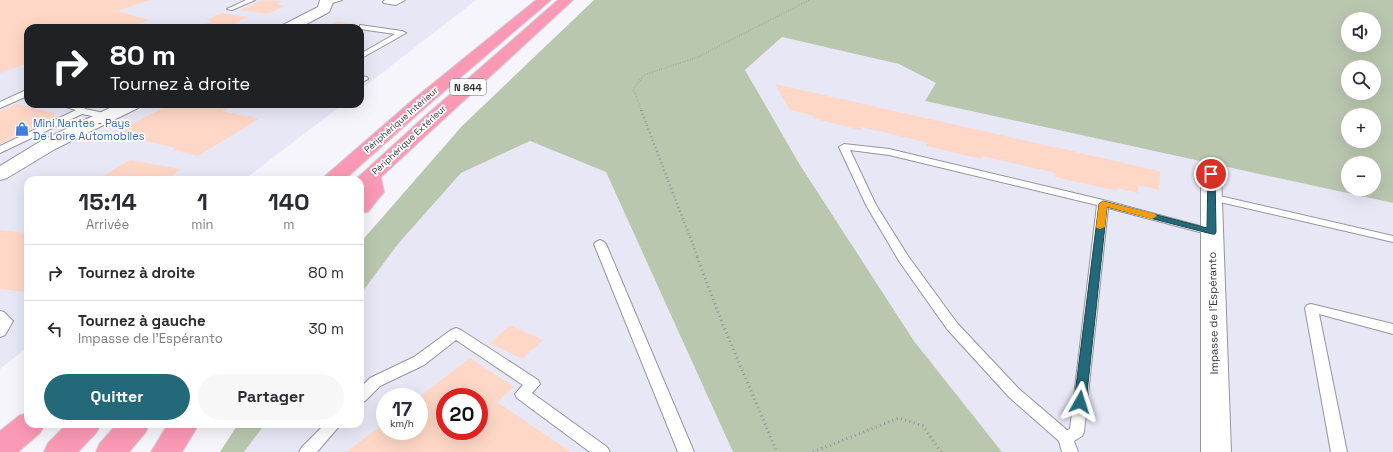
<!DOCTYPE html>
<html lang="fr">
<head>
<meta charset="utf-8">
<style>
	body { margin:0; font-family:"Space Grotesk",sans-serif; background:#f7f7f7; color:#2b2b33; height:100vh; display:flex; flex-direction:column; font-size:15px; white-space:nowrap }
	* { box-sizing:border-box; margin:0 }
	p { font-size:13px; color:#7c7c81 }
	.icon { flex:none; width:22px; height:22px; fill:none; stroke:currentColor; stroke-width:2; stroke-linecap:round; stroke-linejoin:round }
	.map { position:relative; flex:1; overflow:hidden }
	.drawer { position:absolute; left:24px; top:176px; width:340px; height:252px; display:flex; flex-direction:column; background:#fff; border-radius:12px; box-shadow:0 4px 16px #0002 }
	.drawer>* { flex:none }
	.guide { position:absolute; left:24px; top:24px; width:340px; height:84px; border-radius:12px; box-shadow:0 4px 16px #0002; background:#202124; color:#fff; overflow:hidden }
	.controls { position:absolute; left:1341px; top:12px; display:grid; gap:8px }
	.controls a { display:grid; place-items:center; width:40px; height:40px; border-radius:50%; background:#fff; box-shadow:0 4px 16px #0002; font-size:20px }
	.speed { position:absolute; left:376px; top:388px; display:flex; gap:8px; font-size:20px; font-weight:700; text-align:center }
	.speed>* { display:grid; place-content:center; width:52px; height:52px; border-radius:50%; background:#fff; box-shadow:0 4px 16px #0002; line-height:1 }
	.speed small { font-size:10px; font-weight:400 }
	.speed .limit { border:6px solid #d22; background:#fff; color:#111 }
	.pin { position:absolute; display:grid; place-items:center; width:34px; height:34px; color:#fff; margin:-17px; border:2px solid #fff; border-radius:50%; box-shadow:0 1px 4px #0007 }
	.me { position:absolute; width:44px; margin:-22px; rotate:6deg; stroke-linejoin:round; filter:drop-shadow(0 0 3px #0008) }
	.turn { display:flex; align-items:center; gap:14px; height:84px; padding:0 20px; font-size:18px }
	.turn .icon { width:52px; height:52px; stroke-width:2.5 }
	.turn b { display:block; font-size:28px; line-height:34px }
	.eta { display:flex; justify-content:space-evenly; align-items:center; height:68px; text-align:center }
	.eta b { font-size:24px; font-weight:700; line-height:28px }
	.button { display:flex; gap:8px; margin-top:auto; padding:8px 20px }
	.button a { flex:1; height:46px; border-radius:24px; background:#236979; color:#fff; font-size:16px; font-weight:700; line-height:46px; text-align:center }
	.button a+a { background:#f7f7f7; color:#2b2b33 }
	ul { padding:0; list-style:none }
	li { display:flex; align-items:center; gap:12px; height:56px; padding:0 20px; border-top:1px solid #e1e1e2 }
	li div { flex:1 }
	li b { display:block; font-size:15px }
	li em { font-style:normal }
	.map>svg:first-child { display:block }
	.built { fill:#e8e7f6; fill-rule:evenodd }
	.green { fill:#bac7af; fill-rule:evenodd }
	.building { fill:#fed7c6; fill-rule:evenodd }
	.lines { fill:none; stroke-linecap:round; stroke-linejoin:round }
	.lane-casing { stroke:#95959b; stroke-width:2 }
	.street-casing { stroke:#95959b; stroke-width:2 }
	.highway-casing { stroke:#d3d3d3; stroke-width:2 }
	.path-far2 { stroke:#939397; stroke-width:1.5; stroke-dasharray:0.5 2; stroke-linecap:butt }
	.path-far1 { stroke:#939397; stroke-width:2.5; stroke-dasharray:1 3; stroke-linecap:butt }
	.path { stroke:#939397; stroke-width:3; stroke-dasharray:1 3.5; stroke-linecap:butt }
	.lane { fill:#fff; fill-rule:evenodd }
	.street { fill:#fff; fill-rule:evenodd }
	.highway { fill:#fa99b5; fill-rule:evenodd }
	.route { fill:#236979; stroke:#17444f }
	.slow { fill:#f59e0b }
	.labels { text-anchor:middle; stroke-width:3.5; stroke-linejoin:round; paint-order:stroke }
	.far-street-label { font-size:9px; fill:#373739; stroke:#fff }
	.shield { fill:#fff; stroke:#737374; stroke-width:1 }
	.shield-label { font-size:10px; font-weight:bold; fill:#373739 }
	.shop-label { font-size:11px; fill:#366cbe; stroke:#fff; text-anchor:start }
	.street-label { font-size:11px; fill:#373739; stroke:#fff }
</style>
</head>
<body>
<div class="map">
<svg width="1393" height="452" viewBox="0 0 1393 452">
	<rect width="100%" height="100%" fill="#f5f5fb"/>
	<path class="built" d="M 0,0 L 476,0 L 360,90 L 360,28 L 28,28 L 28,104 L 343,104 L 244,180 L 28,180 L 28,347 L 0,369 Z
		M 782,36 L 899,64 L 937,83 L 926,101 L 1393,203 L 1393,452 L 1002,452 L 914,341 L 800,165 L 745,70 Z
		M 530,141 L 606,172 L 733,452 L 244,452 L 265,424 L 360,424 L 360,295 L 398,244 L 461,173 ZM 385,397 L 419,397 L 419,431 L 385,431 ZM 445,397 L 479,397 L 479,431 L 445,431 Z"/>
	<path class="green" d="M 594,0 L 1393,0 L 1393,203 L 925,101 L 936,83 L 899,64 L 782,37 L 745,70 L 800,165 L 914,341 L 1002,452 L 733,452 L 606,172 L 530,141 L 461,173 L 398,244 L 360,295 L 360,243 L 462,126 ZM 1348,19 L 1374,19 L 1374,45 L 1348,45 ZM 1348,67 L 1374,67 L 1374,93 L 1348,93 ZM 1348,115 L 1374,115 L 1374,141 L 1348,141 ZM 1348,163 L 1374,163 L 1374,189 L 1348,189 Z
		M 238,424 L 265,424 L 244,452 L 220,452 Z"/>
	<path class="building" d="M 0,0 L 150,0 L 118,11 L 149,20 L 126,28 L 28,28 L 28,63 L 0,73 Z
		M 263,0 L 282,1 L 277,4 L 285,6 L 267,14 L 240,10 Z
		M 222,13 L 247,17 L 234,24 L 241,25 L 240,28 L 197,28 L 212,21 L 206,20 Z
		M 338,21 L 360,25 L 354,28 L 324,28 Z
		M 775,84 L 1160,171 L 1159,190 L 1138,185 L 1138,193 L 1117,188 L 1117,191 L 1055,177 L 1056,173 L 982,156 L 981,159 L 926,146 L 928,143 L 862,127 L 860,130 L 812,118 L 814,116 L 790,110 Z
		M 16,104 L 55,113 L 51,121 L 0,144 L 0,111 Z
		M 171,104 L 235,104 L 222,111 L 259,119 L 198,156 L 173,150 L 175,148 L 114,133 Z
		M 130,160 L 181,169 L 165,180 L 96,180 Z
		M 0,230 L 28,233 L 28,292 L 0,289 Z
		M 510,325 L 543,340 L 522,359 L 490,343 Z
		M 470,358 L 514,387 L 497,402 L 571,452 L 346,452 L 385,423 L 385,431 L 419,431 L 419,397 ZM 445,397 L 479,397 L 479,431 L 445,431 Z"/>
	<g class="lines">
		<defs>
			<path id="lane" d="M 246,0 L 255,0 L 232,10 L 227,9 Z
				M 330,0 L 342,0 L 326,5 L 323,3 Z
				M 385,0 L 405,0 L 396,5 L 384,3 L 383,2 Z
				M 360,25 L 402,31 L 406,33 L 360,59 L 360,54 L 395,34 L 360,29 Z
				M 360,76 L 367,77 L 368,79 L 364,81 L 360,80 Z
				M 24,91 L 28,92 L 28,98 L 25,97 L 0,108 L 0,102 Z
				M 62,104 L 83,105 L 85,109 L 109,114 L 110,116 L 106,119 L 82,114 L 0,153 L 0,146 L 76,110 L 63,106 Z
				M 844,144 L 889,149 L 1103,200 L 1215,230 L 1217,232 L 1215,234 L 1211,235 L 1108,208 L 1084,432 L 1082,436 L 1074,441 L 1078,452 L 1062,452 L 1059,441 L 1009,397 L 947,329 L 899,261 L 866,205 L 839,147 ZM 850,150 L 889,155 L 1097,205 L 1070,429 L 1067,430 L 1019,389 L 957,323 L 908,256 L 876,205 Z
				M 1211,194 L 1393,236 L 1393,242 L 1207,199 L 1206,197 Z
				M 600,240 L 604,242 L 606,244 L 694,452 L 678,452 L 594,244 L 596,242 Z
				M 1311,304 L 1393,324 L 1393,334 L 1319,314 L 1347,452 L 1331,452 L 1305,308 L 1307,305 Z
				M 0,311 L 4,312 L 13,321 L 5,335 L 0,337 Z
				M 456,328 L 461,330 L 538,380 L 540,384 L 532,393 L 607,447 L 610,452 L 590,452 L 517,398 L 515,394 L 523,385 L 456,340 L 424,365 L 380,386 L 365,401 L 360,403 L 360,388 L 370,378 L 414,357 L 451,330 Z
				M 325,424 L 341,424 L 317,452 L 299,452 L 302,447 Z"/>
			<path id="street" d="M 320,0 L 334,0 L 329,12 L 299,28 L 281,28 L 283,25 L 318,7 Z
				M 118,104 L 141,104 L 138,108 L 55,149 L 7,178 L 0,180 L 0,166 L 41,141 Z
				M 1211,168 L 1218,170 L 1221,174 L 1231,452 L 1201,452 L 1201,174 L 1204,170 Z"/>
			<path id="highway" d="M 536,0 L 551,0 L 427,106 L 344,180 L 322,180 L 325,176 L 415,98 Z
				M 558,0 L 573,0 L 381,177 L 384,192 L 368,212 L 360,213 L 360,195 L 363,191 L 360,192 L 360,180 L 355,180 L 423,118 Z
				M 28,413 L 28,424 L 45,424 L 40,433 L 18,452 L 0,452 L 0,431 L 20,415 Z
				M 67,424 L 101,424 L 96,433 L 78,452 L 44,452 L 48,443 Z
				M 117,424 L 150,424 L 145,433 L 129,452 L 96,452 L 100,443 Z
				M 168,424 L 199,424 L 182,452 L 151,452 Z"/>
		</defs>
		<use href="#lane" class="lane-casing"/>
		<use href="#street" class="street-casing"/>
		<use href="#highway" class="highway-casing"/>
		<path class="path-far2" d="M 642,111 L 633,89 L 644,75 L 698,57 L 809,0"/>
		<path class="path-far1" d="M 641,110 L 698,258"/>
		<path class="path" d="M 697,257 L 723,325 L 777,452
			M 813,452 L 899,418 L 923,426 L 941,452"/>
		<use href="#lane" class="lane"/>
		<use href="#street" class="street"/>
		<use href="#highway" class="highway"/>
	</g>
	<path class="route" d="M 1208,172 L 1211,172 L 1215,174 L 1216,232 L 1215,234 L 1212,234 L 1107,207 L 1086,402 L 1084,406 L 1080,407 L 1076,406 L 1074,402 L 1099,204 L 1103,201 L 1207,228 Z"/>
	<path class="slow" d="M 1103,201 L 1155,214 L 1157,216 L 1152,219 L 1107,207 L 1105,227 L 1100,229 L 1097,228 L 1096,227 L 1099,204 Z"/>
	<defs>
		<symbol id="shop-bare" viewBox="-9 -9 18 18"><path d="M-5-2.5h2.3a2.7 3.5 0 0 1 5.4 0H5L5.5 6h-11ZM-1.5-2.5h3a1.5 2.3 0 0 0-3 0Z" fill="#3f7fe0" stroke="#fff" stroke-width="2.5" paint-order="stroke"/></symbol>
	</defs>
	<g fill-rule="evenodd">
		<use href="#shop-bare" x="12" y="119" width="20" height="20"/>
	</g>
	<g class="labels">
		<g class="far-street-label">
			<text transform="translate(401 120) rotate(-41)" y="3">Périphérique Intérieur</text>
			<text transform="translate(409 140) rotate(-43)" y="3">Périphérique Extérieur</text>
		</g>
		<rect class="shield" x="450" y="79" width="36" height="16" rx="3"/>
		<g class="shield-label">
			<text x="468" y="91">N 844</text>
		</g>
		<g class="shop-label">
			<text x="33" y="127">Mini Nantes - Pays<tspan x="33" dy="13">De Loire Automobiles</tspan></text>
		</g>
		<g class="street-label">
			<text transform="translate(1213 313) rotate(-91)" y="4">Impasse de l'Espéranto</text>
		</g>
	</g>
</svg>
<div class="controls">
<a><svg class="icon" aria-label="sound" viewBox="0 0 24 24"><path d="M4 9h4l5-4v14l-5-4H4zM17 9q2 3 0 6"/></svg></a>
<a><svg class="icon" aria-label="search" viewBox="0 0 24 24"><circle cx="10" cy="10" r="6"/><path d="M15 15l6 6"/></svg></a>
<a>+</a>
<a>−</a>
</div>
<div class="speed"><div>17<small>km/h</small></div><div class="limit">20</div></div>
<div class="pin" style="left:1211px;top:174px;background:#d93025"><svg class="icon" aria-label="arrive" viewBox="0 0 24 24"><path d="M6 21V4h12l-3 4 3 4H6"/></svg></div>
<svg class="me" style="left:1080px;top:402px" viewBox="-20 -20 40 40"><path d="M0-17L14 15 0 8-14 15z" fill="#236979" stroke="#fff" stroke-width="4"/></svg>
<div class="guide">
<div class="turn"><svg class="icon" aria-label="right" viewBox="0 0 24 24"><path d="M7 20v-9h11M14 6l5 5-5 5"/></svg><div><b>80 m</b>Tournez à droite</div></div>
</div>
<section class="drawer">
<div class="eta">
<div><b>15:14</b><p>Arrivée</p></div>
<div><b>1</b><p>min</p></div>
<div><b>140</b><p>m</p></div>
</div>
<ul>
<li><svg class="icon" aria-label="right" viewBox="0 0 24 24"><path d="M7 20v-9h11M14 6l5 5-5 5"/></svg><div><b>Tournez à droite</b></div><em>80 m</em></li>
<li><svg class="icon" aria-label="left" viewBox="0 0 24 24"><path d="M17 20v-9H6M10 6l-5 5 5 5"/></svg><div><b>Tournez à gauche</b><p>Impasse de l'Espéranto</p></div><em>30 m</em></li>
</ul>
<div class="button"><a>Quitter</a><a>Partager</a></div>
</section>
</div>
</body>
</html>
